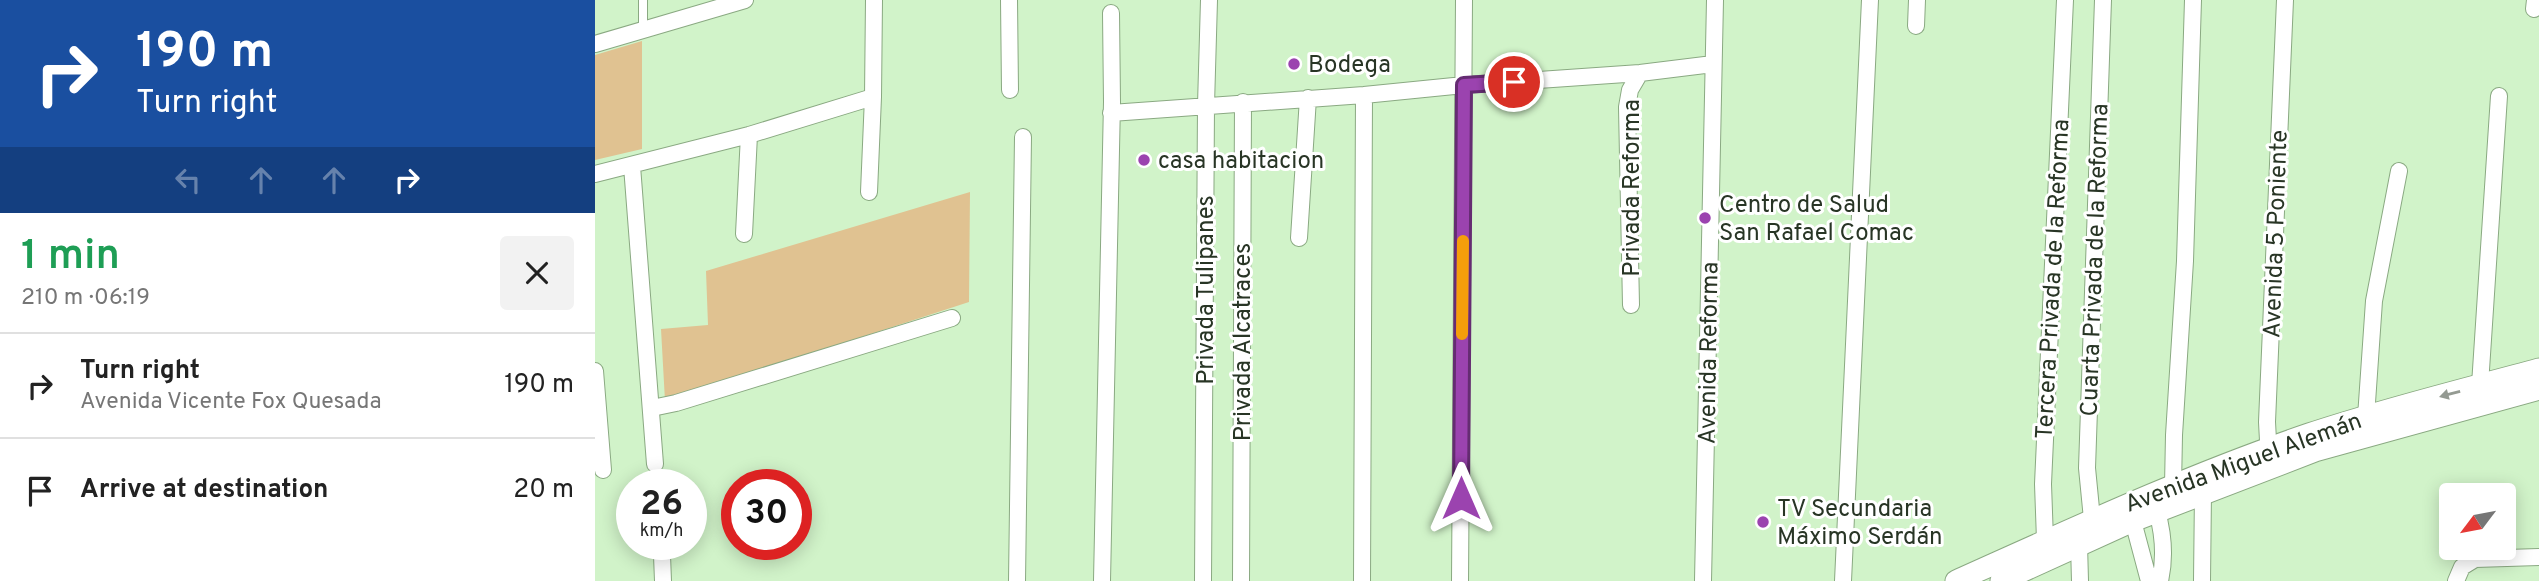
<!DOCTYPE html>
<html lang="en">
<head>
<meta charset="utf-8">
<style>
	body { margin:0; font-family:Overpass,sans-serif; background:#f2f2f2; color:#222; height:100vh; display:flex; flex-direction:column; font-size:26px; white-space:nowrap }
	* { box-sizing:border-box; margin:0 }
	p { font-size:23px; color:#767676 }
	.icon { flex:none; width:38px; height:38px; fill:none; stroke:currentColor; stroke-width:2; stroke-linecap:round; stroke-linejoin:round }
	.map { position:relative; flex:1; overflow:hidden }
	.details { display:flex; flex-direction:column; background:#fff; width:595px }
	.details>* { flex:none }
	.banner { background:#1a4fa0; color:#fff; overflow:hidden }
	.needle { width:46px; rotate:238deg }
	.buttons { position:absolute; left:1844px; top:483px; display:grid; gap:14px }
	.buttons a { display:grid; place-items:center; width:77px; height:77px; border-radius:7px; background:#fff; box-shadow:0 4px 18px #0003; font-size:35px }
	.speed { position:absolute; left:21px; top:469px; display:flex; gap:14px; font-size:35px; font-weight:700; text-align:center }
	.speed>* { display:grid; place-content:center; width:91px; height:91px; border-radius:50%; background:#fff; box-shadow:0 4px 18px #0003; line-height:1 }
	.speed small { font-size:18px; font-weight:400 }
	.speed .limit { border:10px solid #d22; background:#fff; color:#111 }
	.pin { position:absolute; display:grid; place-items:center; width:60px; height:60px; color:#fff; margin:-30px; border:4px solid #fff; border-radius:50%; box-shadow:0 2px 7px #0007 }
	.me { position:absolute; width:77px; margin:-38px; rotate:0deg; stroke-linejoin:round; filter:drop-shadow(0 0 5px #0008) }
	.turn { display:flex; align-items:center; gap:24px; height:147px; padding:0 21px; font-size:32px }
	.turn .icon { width:91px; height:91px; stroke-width:2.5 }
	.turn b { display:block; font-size:49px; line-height:60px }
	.lanes { display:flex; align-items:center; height:66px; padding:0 21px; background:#0003; justify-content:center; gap:35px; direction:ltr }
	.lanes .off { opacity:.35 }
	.round { display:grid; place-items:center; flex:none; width:74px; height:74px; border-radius:7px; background:#f2f2f2 }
	.overview { display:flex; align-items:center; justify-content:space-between; height:119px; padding:0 21px }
	h1 { font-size:42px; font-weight:600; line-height:52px; color:#1e9e55 }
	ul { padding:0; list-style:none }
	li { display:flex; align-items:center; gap:21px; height:105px; padding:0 21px; border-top:2px solid #e0e0e0 }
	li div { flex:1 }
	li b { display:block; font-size:26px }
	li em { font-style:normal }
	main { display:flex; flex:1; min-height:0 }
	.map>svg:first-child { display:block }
	.green { fill:#e0c291 }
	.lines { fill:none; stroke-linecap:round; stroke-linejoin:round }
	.lane-casing { stroke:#8aa982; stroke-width:10 }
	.street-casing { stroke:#8aa982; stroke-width:18 }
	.secondary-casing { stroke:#8aa982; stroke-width:23 }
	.lane { stroke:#fff; stroke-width:8 }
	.street { stroke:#fff; stroke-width:16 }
	.secondary { stroke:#fff; stroke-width:21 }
	.oneway { fill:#949a92 }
	.route-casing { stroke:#652c72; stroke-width:18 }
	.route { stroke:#9b43af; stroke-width:12 }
	.slow { stroke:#f59e0b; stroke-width:12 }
	.poi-dot { fill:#9b43af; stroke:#fff; stroke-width:2.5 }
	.labels { text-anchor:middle; stroke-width:6; stroke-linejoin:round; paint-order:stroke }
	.poi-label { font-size:24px; fill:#283525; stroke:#fff; text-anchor:start }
	.street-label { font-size:24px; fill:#283525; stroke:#fff }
</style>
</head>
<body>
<main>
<section class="details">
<div class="banner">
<div class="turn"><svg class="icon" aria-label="right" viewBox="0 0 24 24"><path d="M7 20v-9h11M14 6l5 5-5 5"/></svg><div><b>190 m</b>Turn right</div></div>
<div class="lanes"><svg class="icon off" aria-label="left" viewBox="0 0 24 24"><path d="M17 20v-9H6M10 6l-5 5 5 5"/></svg><svg class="icon off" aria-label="ahead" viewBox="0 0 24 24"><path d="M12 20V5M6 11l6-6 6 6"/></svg><svg class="icon off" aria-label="ahead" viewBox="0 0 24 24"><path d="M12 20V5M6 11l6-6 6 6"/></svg><svg class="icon" aria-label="right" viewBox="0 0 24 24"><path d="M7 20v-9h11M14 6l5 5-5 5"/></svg></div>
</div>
<div class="overview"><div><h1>1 min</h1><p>210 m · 06:19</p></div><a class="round"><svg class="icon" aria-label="close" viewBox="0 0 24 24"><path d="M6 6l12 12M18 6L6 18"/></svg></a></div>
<ul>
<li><svg class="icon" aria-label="right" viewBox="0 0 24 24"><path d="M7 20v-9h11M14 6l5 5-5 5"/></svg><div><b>Turn right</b><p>Avenida Vicente Fox Quesada</p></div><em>190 m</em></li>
<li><svg class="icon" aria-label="arrive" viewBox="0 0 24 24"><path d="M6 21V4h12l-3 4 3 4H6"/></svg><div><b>Arrive at destination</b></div><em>20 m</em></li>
</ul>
</section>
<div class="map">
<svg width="1944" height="581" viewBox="0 0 1944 581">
	<rect width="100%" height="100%" fill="#d1f3c9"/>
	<path class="green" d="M 47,41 L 47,149 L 0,160 L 0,55 Z
		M 375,192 L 374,302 L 70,401 L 66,329 L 113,325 L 111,271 Z"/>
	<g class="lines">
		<defs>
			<path id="lane" d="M 48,0 L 48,30"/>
			<path id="street" d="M 414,0 L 415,90
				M 1939,9 L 1940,0
				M 1321,26 L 1322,0
				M 0,44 L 150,0
				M 278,97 L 279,0
				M 516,113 L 769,95 L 869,85 L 1045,73 L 1118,64
				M 37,166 L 60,464
				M 0,174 L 154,135 L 278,97 L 274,192
				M 149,234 L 154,135
				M 704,238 L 713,98
				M 1036,305 L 1032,107 L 1035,90 L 1045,73
				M 0,371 L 8,470
				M 1885,385 L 1904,96
				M 57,408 L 81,403 L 357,318
				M 1771,417 L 1779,301 L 1804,171
				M 1674,459 L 1672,422 L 1690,0
				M 1578,486 L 1579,435 L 1590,261 L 1598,0
				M 1562,511 C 1568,533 1570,559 1565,581
				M 1497,519 L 1492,468 L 1508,0
				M 1538,521 L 1554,581
				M 1484,544 L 1485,581
				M 1454,548 L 1450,540 L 1448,484 L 1470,0
				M 67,555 L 68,581
				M 422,581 L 428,137
				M 507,581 L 517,102 L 516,13
				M 608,581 L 611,105 L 614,0
				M 646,581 L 648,102
				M 767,581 L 769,95
				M 865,581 L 869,0
				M 1108,581 L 1120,0
				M 1248,581 L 1275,0
				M 1607,581 L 1608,492
				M 1861,581 L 1867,567 L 1880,559 L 1944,557"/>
			<path id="secondary" d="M 1361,581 C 1477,529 1593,475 1714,434 C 1789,409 1867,390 1944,369
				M 1406,581 L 1538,521 L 1720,451 L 1944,389"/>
		</defs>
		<use href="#lane" class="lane-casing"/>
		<use href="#street" class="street-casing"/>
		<use href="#secondary" class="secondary-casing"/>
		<use href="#lane" class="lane"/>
		<use href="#street" class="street"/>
		<use href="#secondary" class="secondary"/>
	</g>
	<defs><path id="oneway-solid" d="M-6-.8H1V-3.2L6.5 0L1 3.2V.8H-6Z" transform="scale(1.75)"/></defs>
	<use class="oneway" href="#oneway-solid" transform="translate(1855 394) rotate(165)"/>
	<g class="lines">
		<defs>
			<path id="route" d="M 866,498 L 869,85 L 919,82"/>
		</defs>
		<use href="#route" class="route-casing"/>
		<use href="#route" class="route"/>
		<path class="slow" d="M 867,334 L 868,241"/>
	</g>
	<g class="poi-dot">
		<circle cx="699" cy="64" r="7"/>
		<circle cx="549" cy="160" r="7"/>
		<circle cx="1110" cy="218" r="7"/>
		<circle cx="1168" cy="522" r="7"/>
	</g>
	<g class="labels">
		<g class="poi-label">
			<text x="713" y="72">Bodega</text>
			<text x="563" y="168">casa habitacion</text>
			<text x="1124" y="212">Centro de Salud<tspan x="1124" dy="28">San Rafael Comac</tspan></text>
			<text x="1182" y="516">TV Secundaria<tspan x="1182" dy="28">Máximo Serdán</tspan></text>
		</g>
		<g class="street-label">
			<text transform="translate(1036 188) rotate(-90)" y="8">Privada Reforma</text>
			<text transform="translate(1680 234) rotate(-88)" y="8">Avenida 5 Poniente</text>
			<text transform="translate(1499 260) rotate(-88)" y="8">Cuarta Privada de la Reforma</text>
			<text transform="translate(1457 279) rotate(-87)" y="8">Tercera Privada de la Reforma</text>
			<text transform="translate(610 290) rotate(-90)" y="8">Privada Tulipanes</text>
			<text transform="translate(647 342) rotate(-90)" y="8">Privada Alcatraces</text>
			<text transform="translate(1113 353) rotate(-89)" y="8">Avenida Reforma</text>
			<text transform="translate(1648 462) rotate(-20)" y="8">Avenida Miguel Alemán</text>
		</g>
	</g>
</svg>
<div class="buttons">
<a><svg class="needle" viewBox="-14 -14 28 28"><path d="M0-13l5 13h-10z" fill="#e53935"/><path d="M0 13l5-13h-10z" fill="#767676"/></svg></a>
</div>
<div class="speed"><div>26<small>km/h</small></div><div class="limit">30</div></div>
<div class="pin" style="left:919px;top:82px;background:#d93025"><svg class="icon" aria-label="arrive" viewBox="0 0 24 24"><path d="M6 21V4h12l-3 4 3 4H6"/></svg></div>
<svg class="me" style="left:866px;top:498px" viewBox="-20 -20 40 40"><path d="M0-17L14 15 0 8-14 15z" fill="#9b43af" stroke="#fff" stroke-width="4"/></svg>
</div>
</main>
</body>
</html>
